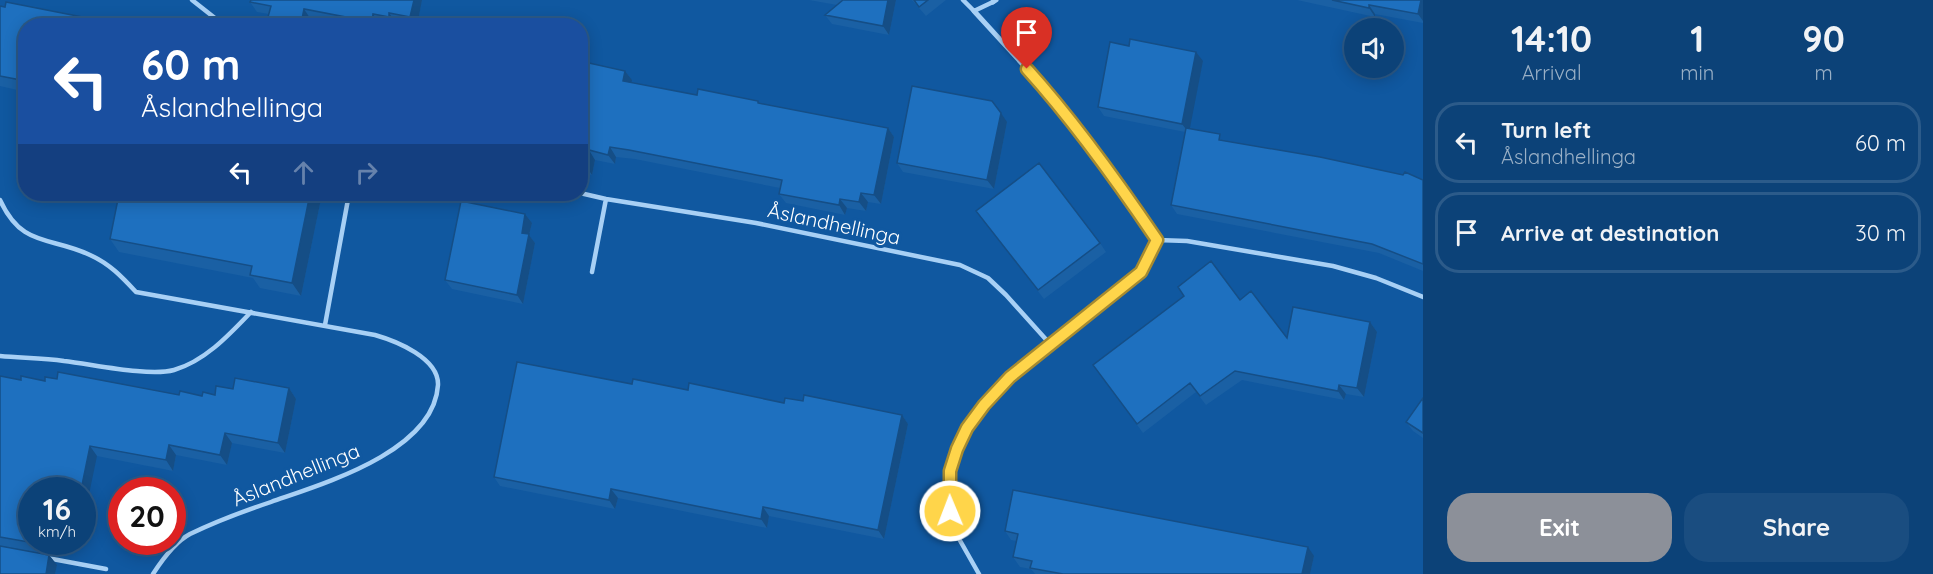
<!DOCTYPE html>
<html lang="en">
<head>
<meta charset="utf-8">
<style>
	body { margin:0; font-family:Quicksand,sans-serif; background:#1a4d80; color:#f1f3f6; height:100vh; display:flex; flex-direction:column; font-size:22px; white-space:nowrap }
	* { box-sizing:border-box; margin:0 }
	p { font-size:20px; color:#9ab0c6 }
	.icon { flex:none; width:33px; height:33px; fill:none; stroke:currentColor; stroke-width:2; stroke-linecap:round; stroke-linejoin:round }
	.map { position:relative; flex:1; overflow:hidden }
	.drawer { display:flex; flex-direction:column; background:#0c4278; width:510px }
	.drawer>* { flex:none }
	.top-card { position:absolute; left:18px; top:18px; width:570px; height:183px; border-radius:24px; box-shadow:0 3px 15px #0003,0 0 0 2px #2c5b8a; background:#1a4fa0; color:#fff; overflow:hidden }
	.controls { position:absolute; left:1344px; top:18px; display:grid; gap:12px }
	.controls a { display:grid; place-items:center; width:60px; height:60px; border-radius:50%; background:#0c4278; box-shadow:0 3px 15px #0003,0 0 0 2px #2c5b8a; font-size:30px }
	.speed { position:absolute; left:18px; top:477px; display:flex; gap:12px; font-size:30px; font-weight:700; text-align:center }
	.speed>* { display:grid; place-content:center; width:78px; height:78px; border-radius:50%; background:#0c4278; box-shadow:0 3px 15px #0003,0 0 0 2px #2c5b8a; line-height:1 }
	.speed small { font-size:15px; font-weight:400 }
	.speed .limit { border:9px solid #d22; background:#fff; color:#111 }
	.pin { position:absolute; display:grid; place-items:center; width:51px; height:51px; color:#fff; margin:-62px -26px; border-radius:50% 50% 50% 0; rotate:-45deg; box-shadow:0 0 6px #0007 }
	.pin .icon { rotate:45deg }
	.me { position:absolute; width:66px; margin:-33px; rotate:359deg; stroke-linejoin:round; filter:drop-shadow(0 0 4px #0008) }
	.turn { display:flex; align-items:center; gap:21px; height:126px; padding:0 24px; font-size:27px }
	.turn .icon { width:78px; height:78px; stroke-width:2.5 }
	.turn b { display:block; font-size:42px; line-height:51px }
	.lanes { display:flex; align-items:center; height:57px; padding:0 24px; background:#0003; justify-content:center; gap:30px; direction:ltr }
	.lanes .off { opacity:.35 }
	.eta { display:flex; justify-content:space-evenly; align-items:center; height:102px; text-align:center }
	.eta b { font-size:36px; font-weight:800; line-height:42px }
	.button { display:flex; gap:12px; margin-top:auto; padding:12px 24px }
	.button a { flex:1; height:69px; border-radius:24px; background:#8c9099; color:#fff; font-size:24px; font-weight:800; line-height:69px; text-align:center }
	.button a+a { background:#1a4d80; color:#f1f3f6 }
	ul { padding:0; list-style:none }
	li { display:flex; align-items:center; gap:18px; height:81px; margin:0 12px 9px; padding:0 12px; border:3px solid #2c5b8a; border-radius:24px }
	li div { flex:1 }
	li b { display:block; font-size:22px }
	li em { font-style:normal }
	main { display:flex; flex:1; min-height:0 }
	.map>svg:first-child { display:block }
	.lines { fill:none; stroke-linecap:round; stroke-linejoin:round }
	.service { stroke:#a8d0f5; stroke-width:4.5 }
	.pedestrian { stroke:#a8d0f5; stroke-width:5 }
	.wall { fill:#1a60a4 }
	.shaded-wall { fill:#154e86 }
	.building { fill:#1e70bf; stroke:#154e86; stroke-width:1.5 }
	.route-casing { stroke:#a68a30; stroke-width:15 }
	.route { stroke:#ffd54a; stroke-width:10 }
	.labels { text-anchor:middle; stroke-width:6; stroke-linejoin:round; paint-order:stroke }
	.street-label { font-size:20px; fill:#fff; stroke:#1058a0 }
</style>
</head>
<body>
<main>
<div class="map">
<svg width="1423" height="574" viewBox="0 0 1423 574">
	<rect width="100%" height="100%" fill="#1058a0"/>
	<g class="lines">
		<path class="service" d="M 192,0 L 225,26
			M 963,0 L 974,11 L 993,2
			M 580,193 L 606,199 L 756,223 L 960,265 L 988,278 L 1006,295 L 1051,345
			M 0,200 C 22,248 50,236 90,255 C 110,264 122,277 136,292 L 375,335 C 396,341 439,358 438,385 C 434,452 322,484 271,502 C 244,511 215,522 190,534 C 175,542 162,560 153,574
			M 1157,240 L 1187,241 L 1333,266 L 1376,278 L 1423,297
			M 592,272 L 606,199
			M 325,325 L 349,194
			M 0,356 C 21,358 43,358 64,361 C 92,364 149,377 174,370 C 205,361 229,335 251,312
			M 47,558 L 106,569
			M 979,574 L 958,537 L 950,511 L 950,471 L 957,449 L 967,428 L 984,405 L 1010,377 L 1141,272 L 1157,240 C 1117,181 1075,121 1027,69"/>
		<path class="pedestrian" d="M 993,2 L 996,0
			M 974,11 L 1027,69"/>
	</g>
	<path class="wall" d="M 422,0 L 417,26 L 412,26 L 396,22 L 395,26 L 380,23 L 379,26 L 349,26 L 310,18 L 309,26 L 274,26 L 268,17 L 269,14 L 257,12 L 250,2 Z
		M 809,0 L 896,0 L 889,35 L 832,24 L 825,15 L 837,5 Z
		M 912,0 L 946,0 L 926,16 Z
		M 1297,0 L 1423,0 L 1423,23 L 1375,14 L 1375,17 Z
		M 0,6 L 26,26 L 26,92 L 0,86 Z
		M 1129,46 L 1203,61 L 1189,128 L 1224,141 L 1423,180 L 1423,271 L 1379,253 L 1177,214 L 1171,205 L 1185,132 L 1104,116 L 1098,107 Z
		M 580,61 L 625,71 L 632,80 L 631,82 L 697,95 L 760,104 L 888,128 L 894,137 L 881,204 L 868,202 L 866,211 L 847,208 L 845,215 L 786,203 L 779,194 L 780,188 L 635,159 L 616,157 L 615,164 L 595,160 L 592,175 L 580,172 Z
		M 1007,122 L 994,189 L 903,172 L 897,163 Z
		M 322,194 L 301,296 L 260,288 L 253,278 L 119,252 L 110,239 Z
		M 976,211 L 1100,243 L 1106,252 L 1044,299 Z
		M 525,214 L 532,223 L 529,235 L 535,243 L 523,304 L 452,289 L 445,280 Z
		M 1240,300 L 1287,338 L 1370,322 L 1377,332 L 1364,397 L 1346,394 L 1344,400 L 1242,380 L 1206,405 L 1196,392 L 1143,433 L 1100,374 Z
		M 0,376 L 21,380 L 45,381 L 57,379 L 179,395 L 202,396 L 289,388 L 296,399 L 285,453 L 232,443 L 227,465 L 176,455 L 173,471 L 97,456 L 82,490 L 32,542 L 80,542 L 79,545 L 61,542 L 58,556 L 1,546 L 49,555 L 57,565 L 55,574 L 0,574 Z
		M 632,384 L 688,390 L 784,403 L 803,401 L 902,415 L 908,424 L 884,539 L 769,516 L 767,528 L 618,498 L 615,509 L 500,486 L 494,477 Z
		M 1423,398 L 1423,438 L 1413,431 L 1406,422 Z
		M 1005,531 L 1314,556 L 1310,574 L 1035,574 L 1031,569 L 1020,567 L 1013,557 L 1016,541 L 1011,540 Z"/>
	<path class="shaded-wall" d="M 414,0 L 422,0 L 417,26 L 410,17 Z
		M 888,0 L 896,0 L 889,35 L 883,26 Z
		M 1421,0 L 1423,0 L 1423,21 L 1418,14 Z
		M 1369,5 L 1375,14 L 1375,17 L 1369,8 Z
		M 304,9 L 310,18 L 309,26 L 302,26 L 301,24 Z
		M 389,13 L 396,22 L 395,26 L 389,17 Z
		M 373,14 L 380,23 L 379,26 L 374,26 L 372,22 Z
		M 1196,52 L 1203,61 L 1189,133 L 1182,124 Z
		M 625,71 L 632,80 L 630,90 L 623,81 Z
		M 1001,113 L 1007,122 L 994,189 L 987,180 Z
		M 888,128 L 894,137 L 881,204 L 874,195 Z
		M 610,147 L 616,157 L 615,164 L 608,155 Z
		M 589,150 L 595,160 L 592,175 L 586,166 Z
		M 861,193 L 868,202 L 866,211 L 859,202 Z
		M 310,194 L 322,194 L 301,296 L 292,283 Z
		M 840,199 L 847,208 L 845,215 L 839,205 Z
		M 525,214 L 532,223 L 529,235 L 535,243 L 523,304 L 517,295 L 522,233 Z
		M 1370,322 L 1377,332 L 1364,397 L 1357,388 Z
		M 1339,385 L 1346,394 L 1344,400 L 1338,391 Z
		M 289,388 L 296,399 L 285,453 L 278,443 Z
		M 902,415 L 908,424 L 884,539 L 878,530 Z
		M 225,433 L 232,443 L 227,465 L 220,455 Z
		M 169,445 L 176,455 L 173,471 L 166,460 Z
		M 90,446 L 97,456 L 82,528 L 82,490 L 81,490 Z
		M 611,489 L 618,498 L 615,509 L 609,500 Z
		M 763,507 L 769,516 L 767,528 L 761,519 Z
		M 52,542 L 61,542 L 58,556 L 51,546 Z
		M 1308,547 L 1314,556 L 1310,574 L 1302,574 Z
		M 49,555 L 57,565 L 55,574 L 46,574 Z"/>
	<path class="building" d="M 251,0 L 414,0 L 410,17 L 389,13 L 389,17 L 373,14 L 372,22 L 304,9 L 301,24 L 268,17 L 271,6 L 250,2 Z
		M 843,0 L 888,0 L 883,26 L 825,15 Z
		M 914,0 L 928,0 L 919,7 Z
		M 1332,0 L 1421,0 L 1418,14 L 1369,5 L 1369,8 Z
		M 6,2 L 128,26 L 26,26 L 26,81 L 0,76 L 0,6 L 5,7 Z
		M 1130,39 L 1196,52 L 1182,124 L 1098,107 L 1110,42 L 1129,46 Z
		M 580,61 L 625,71 L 623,81 L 697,95 L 698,89 L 758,101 L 758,103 L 888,128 L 874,195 L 861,193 L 859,202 L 840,199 L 839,205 L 779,194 L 782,180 L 629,150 L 610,147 L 608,155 L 589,150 L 586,166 L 580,164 Z
		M 912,86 L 992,101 L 1001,113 L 987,180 L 897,163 Z
		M 1186,128 L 1220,134 L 1219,140 L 1320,157 L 1403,175 L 1405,172 L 1423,180 L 1423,264 L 1372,244 L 1171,205 Z
		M 1039,163 L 1100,243 L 1038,290 L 976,211 Z
		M 119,194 L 310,194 L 292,283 L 250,275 L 252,266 L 110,239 Z
		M 461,201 L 525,214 L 522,233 L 529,234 L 517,295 L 445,280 Z
		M 1211,261 L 1240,300 L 1251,291 L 1287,338 L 1293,307 L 1370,322 L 1357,388 L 1339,385 L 1338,391 L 1235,371 L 1200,396 L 1190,383 L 1137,424 L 1093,365 L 1184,296 L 1178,287 Z
		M 517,362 L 632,384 L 633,379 L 688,390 L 689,383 L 784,403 L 785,398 L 803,401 L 804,395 L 902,415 L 878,530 L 763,507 L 761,519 L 611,489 L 609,500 L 494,477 Z
		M 58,372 L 179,395 L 180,391 L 202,396 L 203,392 L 215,395 L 216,386 L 233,389 L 235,378 L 289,388 L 278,443 L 225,433 L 220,455 L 169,445 L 166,460 L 90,446 L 81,490 L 32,490 L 32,542 L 52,542 L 51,546 L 0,537 L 0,376 L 21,380 L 21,376 L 45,381 L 45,377 L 57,379 Z
		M 1423,398 L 1423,433 L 1406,422 Z
		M 1013,490 L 1308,547 L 1302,574 L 1063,574 L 1030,568 L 1032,561 L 1013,557 L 1018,534 L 1005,531 Z
		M 0,546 L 49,555 L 46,574 L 0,574 Z"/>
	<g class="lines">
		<defs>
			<path id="route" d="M 950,511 L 950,471 L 957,449 L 967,428 L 984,405 L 1010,377 L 1141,272 L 1157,240 C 1117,181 1075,122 1027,69"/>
		</defs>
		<use href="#route" class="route-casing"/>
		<use href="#route" class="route"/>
	</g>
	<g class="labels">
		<g class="street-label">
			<text transform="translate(834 224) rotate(12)" y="7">Åslandhellinga</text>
			<text transform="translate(296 475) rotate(-22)" y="7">Åslandhellinga</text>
		</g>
	</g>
</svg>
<div class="controls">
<a><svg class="icon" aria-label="sound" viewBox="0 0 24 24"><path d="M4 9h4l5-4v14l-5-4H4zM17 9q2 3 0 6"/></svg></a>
</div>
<div class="speed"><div>16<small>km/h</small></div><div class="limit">20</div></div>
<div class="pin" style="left:1027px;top:69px;background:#d93025"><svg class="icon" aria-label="arrive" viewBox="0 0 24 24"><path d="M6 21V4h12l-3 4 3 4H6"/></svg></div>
<svg class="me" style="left:950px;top:511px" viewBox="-20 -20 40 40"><circle r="17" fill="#ffd54a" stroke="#fff" stroke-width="3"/><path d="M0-11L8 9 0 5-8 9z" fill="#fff"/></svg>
<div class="top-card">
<div class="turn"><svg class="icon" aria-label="left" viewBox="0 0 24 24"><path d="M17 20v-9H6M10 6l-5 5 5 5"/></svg><div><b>60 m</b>Åslandhellinga</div></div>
<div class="lanes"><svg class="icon" aria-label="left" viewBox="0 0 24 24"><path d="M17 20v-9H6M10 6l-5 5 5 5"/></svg><svg class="icon off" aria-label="ahead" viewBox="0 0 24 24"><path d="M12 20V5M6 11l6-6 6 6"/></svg><svg class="icon off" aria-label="right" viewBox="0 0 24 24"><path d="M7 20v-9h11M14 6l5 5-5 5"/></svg></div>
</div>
</div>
<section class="drawer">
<div class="eta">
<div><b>14:10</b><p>Arrival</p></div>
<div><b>1</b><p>min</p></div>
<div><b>90</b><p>m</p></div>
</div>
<ul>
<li><svg class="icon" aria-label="left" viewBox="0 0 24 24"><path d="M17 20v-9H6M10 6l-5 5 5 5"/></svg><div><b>Turn left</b><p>Åslandhellinga</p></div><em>60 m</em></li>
<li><svg class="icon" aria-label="arrive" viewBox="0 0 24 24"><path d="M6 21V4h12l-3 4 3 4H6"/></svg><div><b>Arrive at destination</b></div><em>30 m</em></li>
</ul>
<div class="button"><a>Exit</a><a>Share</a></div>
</section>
</main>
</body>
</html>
